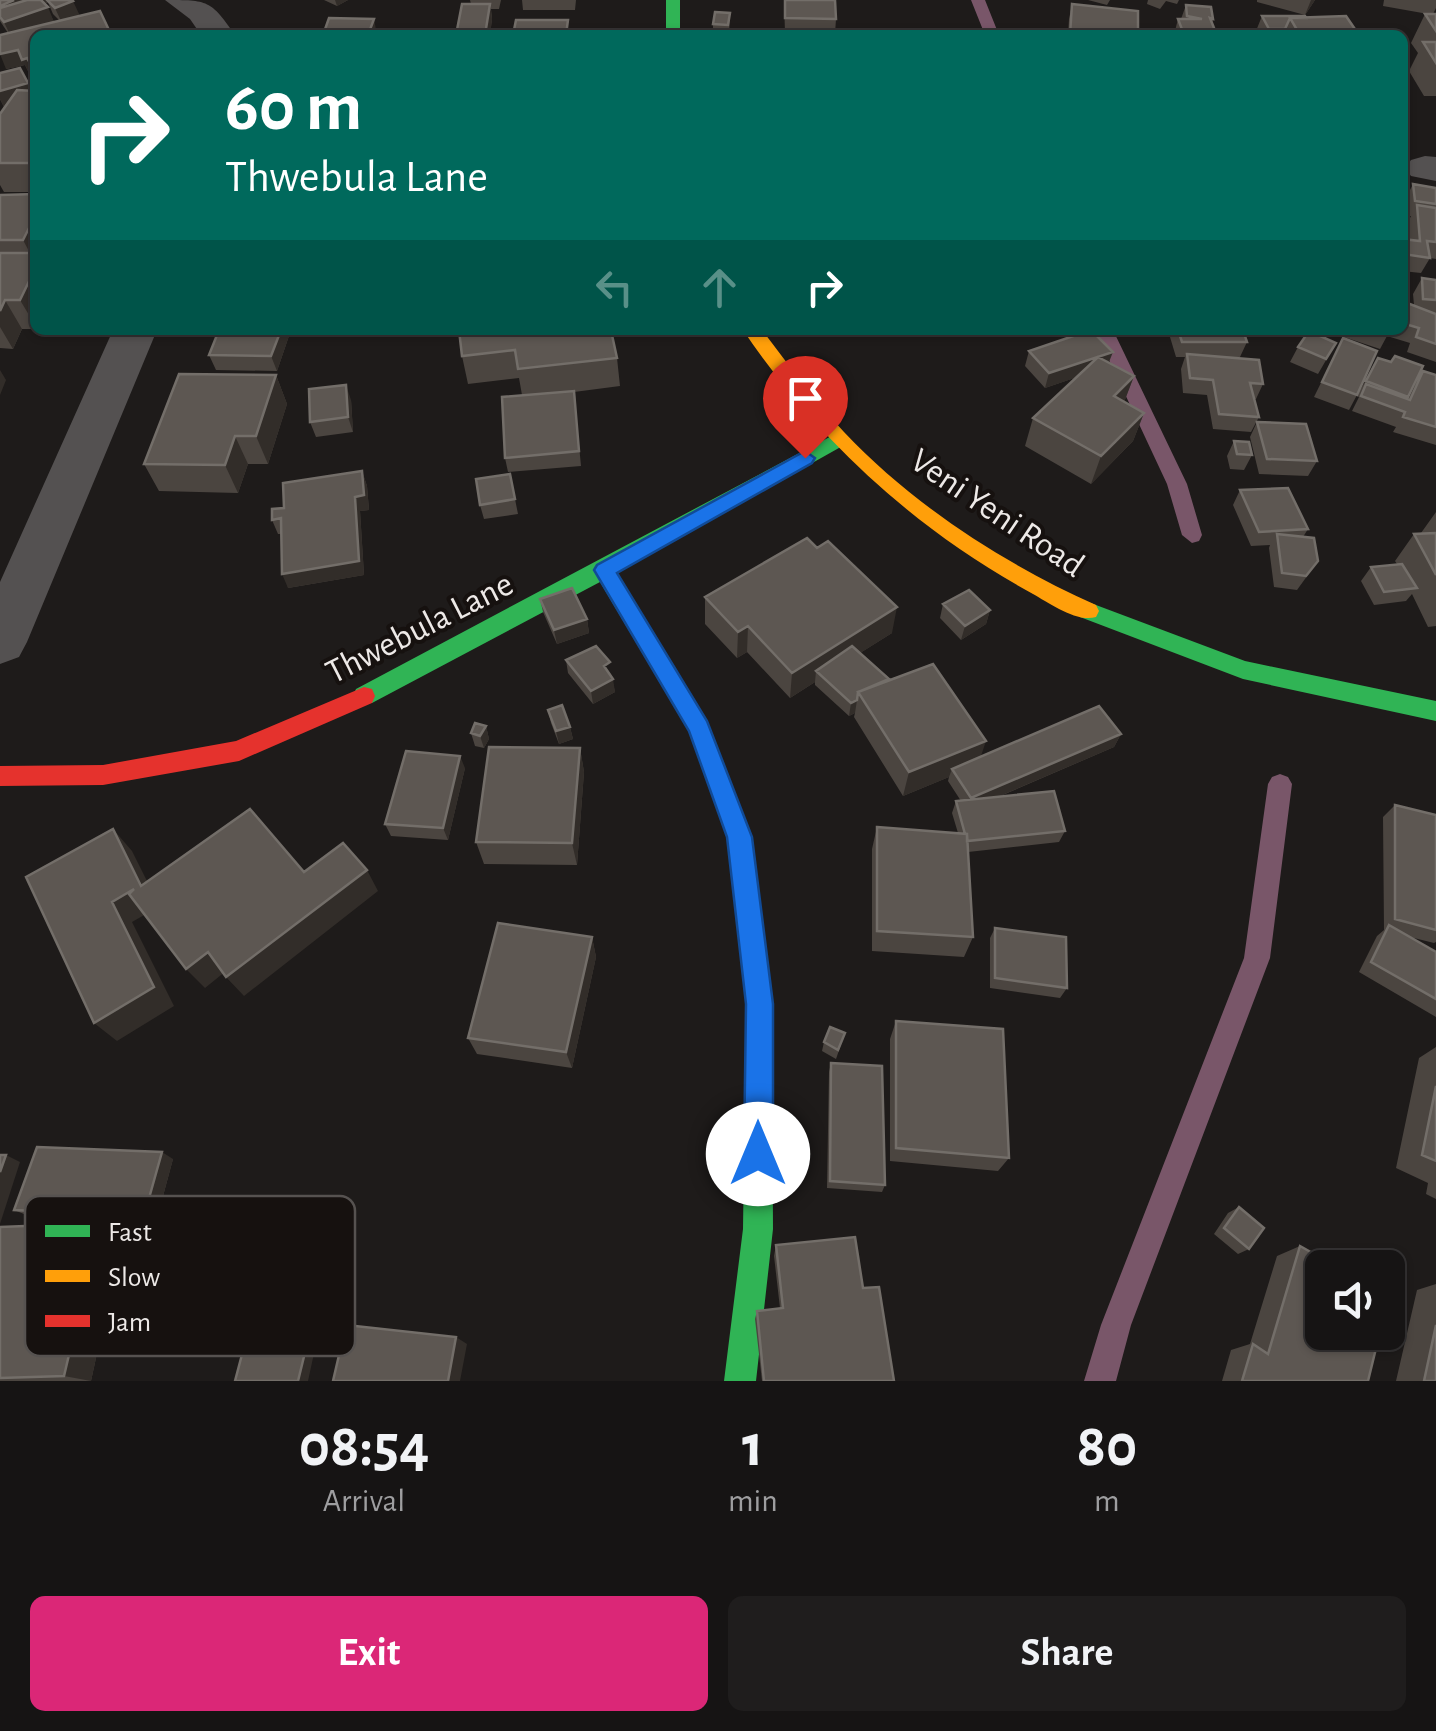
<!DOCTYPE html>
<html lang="en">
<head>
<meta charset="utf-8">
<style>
	body { margin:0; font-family:"Alegreya Sans",sans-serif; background:#1f1d1d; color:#f1f3f6; height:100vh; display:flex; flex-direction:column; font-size:38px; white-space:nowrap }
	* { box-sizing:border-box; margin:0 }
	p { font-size:32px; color:#9e9ea0 }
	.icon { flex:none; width:55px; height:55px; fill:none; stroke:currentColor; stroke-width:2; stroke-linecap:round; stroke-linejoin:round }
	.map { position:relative; height:1381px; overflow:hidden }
	.panel { display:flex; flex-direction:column; background:#161414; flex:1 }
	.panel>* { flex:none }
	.banner { position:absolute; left:30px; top:30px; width:1378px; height:305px; border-radius:15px; box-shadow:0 2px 8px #0004,0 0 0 2px #353334; background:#00695c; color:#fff; overflow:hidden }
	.controls { position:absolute; left:1305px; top:1250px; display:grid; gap:20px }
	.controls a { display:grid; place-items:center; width:100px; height:100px; border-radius:15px; background:#161414; box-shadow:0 2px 8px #0004,0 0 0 2px #353334; font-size:50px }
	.pin { position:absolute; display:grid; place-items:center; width:85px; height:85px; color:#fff; margin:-102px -42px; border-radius:50% 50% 50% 0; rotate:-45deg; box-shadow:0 0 10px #0007 }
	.pin .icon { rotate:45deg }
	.me { position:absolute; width:110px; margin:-55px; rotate:0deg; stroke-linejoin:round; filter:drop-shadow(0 0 8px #0008) }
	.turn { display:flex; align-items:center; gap:35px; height:210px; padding:0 30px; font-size:45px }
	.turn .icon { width:130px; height:130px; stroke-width:2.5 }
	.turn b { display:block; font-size:70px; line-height:85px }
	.lanes { display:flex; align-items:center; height:95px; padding:0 30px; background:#0003; justify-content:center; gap:50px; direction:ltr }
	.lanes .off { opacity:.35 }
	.eta { display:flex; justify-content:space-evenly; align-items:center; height:170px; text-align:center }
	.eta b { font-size:60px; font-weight:600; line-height:70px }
	.cta { display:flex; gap:20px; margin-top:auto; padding:20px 30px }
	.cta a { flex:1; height:115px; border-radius:15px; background:#db2777; color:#fff; font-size:40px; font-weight:600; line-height:115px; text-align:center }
	.cta a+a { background:#1f1d1d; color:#f1f3f6 }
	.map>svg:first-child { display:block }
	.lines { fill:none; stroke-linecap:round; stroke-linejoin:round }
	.stream { fill:#795669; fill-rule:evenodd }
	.street { fill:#545151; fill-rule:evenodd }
	.fast { fill:#30b455; fill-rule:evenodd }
	.slow { fill:#ff9f0a; fill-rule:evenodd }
	.jam { fill:#e5322d; fill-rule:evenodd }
	.wall { fill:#4b4540 }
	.shaded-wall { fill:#322d29 }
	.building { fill:#5d5752; stroke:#736e69; stroke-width:2.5 }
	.route { fill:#1a73e8; stroke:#114b97; stroke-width:2.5 }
	.labels { text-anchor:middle; stroke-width:8; stroke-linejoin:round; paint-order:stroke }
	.street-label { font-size:35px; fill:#ede9e7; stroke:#16110f }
	.key { fill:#16110f; stroke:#565250; stroke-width:2.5 }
	.key-label { font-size:28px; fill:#ede9e7 }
</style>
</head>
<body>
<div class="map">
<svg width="1436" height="1381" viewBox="0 0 1436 1381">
	<rect width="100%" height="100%" fill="#1e1b1a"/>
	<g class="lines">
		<path class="stream" d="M 971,0 L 985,0 L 999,35 L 985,35 Z
			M 1095,330 L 1113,330 L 1187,484 L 1202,535 L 1199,541 L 1192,543 L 1182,535 L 1167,484 Z
			M 1280,774 L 1288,777 L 1292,784 L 1270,958 L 1131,1325 L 1116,1381 L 1084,1381 L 1101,1325 L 1244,958 L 1268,784 L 1272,777 Z"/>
		<path class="street" d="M 165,0 C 208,0 211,0 235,35 L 201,35 L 190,19 Z
			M 1425,156 L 1436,157 L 1436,181 L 1411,176 L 1405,168 L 1411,160 Z
			M 113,330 L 157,330 L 27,642 L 19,657 L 0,664 L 0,582 Z"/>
		<path class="fast" d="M 666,0 L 680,0 L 680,35 L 666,35 Z
			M 839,432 L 849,439 L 846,444 L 617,573 L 707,721 L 752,837 L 772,1004 L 773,1229 L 756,1381 L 724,1381 L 743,1229 L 746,1004 L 728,837 L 689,731 L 600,582 L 372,703 L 356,703 L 353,696 L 356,689 Z
			M 1088,602 L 1245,661 L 1436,701 L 1436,721 L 1243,679 L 1080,617 L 1077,611 L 1080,605 Z"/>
		<path class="slow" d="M 743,330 L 762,330 C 788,364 814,400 844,432 C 913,505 1004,564 1096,605 L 1099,611 L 1096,617 C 1077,623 1049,603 1033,594 C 916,530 818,441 743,330 Z"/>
		<path class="jam" d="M 364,687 L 372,689 L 375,696 L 372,703 L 239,761 L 103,785 L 0,786 L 0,766 L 103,765 L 236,741 Z"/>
	</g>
	<path class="wall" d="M 0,0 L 47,0 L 48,2 L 45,4 L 54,22 L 60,21 L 53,14 L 47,0 L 80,16 L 35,35 L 35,74 L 30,75 L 25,65 L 6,69 L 8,33 L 0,21 Z
		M 324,0 L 348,0 L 337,6 Z
		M 470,0 L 501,0 L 499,9 L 491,9 L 492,19 L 490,35 L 456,35 L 471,4 Z
		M 522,0 L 576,0 L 575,10 L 523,10 Z
		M 784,0 L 841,0 L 835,0 L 836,19 L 835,34 L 785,33 Z
		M 1088,0 L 1110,0 L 1107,5 Z
		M 1148,0 L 1179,0 L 1177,4 L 1166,1 L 1160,9 L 1147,4 Z
		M 1257,0 L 1315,0 L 1305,15 L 1257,2 Z
		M 1384,0 L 1436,0 L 1436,8 L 1433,14 L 1436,14 L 1436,96 L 1424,96 L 1409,71 L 1418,53 L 1411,43 L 1425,14 L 1428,14 L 1383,6 Z
		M 1072,4 L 1138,35 L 1068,35 L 1069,19 Z
		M 1186,5 L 1213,19 L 1212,23 L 1216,33 L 1215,35 L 1174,35 L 1178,19 L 1181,19 Z
		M 730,13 L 729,35 L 713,35 L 713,24 Z
		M 1262,16 L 1306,18 L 1359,35 L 1258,35 L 1256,31 Z
		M 0,73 L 32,91 L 35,91 L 35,192 L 4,192 L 0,185 L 0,114 L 4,107 L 0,99 Z
		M 1413,184 L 1436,188 L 1436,259 L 1430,258 L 1421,273 L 1402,271 L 1402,239 L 1410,240 L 1409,220 L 1411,216 L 1407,216 L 1405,200 Z
		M 35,194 L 35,247 L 32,253 L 35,253 L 35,329 L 22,329 L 13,349 L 0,348 L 0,195 Z
		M 1422,278 L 1436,280 L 1436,362 L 1407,352 L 1410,343 L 1387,336 L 1380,349 L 1332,333 L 1333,330 L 1402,330 L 1402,301 L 1414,305 L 1413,294 Z
		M 219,330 L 291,330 L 277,371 L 216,370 L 209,355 Z
		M 1153,330 L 1243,330 L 1247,342 L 1240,357 L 1229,357 L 1263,384 L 1256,399 L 1254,399 L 1259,417 L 1251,432 L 1213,429 L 1207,395 L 1183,393 L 1181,369 L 1185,357 L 1176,357 L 1170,337 L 1155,337 Z
		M 607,335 L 617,358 L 620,386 L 574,392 L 581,466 L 508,472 L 505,458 L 522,395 L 519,378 L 468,384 L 462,356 Z
		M 1343,338 L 1357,395 L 1349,410 L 1314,397 Z
		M 1336,343 L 1318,374 L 1290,362 L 1298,347 Z
		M 1029,351 L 1109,363 L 1134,376 L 1124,402 L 1144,413 L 1133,441 L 1091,484 L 1025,446 L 1033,418 L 1077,377 L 1045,388 L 1025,366 Z
		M 1378,358 L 1391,362 L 1423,366 L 1407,399 L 1408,399 L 1423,371 L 1436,375 L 1436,445 L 1393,432 L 1396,427 L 1352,411 L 1359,397 L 1357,396 Z
		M 276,375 L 287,404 L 268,464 L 248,464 L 238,493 L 159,491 L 144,464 Z
		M 351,400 L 353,432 L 316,437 L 310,422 Z
		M 1257,422 L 1317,461 L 1308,476 L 1259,474 L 1250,437 Z
		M 1234,441 L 1252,455 L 1244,470 L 1230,469 L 1227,456 Z
		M 362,471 L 367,486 L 369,510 L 360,511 L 364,575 L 288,588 L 281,534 L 278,534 L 272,520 L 284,508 Z
		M 510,474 L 518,514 L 484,519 L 480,505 Z
		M 1240,490 L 1308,529 L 1303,537 L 1318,561 L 1297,590 L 1274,587 L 1269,548 L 1270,545 L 1251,546 L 1233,505 Z
		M 1436,512 L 1436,626 L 1428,627 L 1412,594 L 1406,601 L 1374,605 L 1361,581 L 1371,567 L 1397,564 L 1395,561 L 1414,534 L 1421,533 Z
		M 705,597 L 892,633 L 860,653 L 981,756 L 1121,734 L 1114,747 L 998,797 L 1065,831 L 1059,842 L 968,852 L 973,937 L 964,957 L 872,951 L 872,849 L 877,827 L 958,833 L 952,813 L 956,801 L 961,801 L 948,781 L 949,777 L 903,796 L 854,717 L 855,713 L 849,716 L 815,685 L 815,682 L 790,698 L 747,652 L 737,658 L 705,624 Z
		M 540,599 L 587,619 L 589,633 L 557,644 L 543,612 Z
		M 943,604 L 990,610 L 986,624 L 961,640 L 940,618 Z
		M 566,660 L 611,675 L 615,692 L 593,704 L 568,673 Z
		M 548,710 L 570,727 L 573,739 L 559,744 L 551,723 Z
		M 486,726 L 489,739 L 484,748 L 475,746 L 471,733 Z
		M 580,748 L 584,772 L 577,865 L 484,864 L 476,842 Z
		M 465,768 L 448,840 L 391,836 L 385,824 Z
		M 1395,805 L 1436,815 L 1436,942 L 1434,943 L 1410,937 L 1436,952 L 1436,1017 L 1359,972 L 1377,936 L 1384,930 L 1383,817 Z
		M 995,928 L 1067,988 L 1060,998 L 990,988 L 990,938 Z
		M 592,937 L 596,957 L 572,1068 L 477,1054 L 468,1038 Z
		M 896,1021 L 1009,1158 L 998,1171 L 890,1161 L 890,1039 Z
		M 845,1033 L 836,1059 L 822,1051 L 824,1042 Z
		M 1436,1047 L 1436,1199 L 1426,1194 L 1428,1183 L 1396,1168 L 1419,1058 Z
		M 831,1063 L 885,1185 L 882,1192 L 827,1188 L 829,1072 Z
		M 173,1159 L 156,1222 L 29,1216 L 14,1210 Z
		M 1239,1207 L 1249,1249 L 1238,1254 L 1214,1234 L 1228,1213 Z
		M 100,1223 L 123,1234 L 91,1381 L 0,1381 L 0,1227 Z
		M 776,1245 L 863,1288 L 894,1381 L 762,1381 L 755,1319 L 757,1311 L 780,1308 L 774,1256 Z
		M 1300,1246 L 1368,1381 L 1222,1381 L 1231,1350 L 1250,1344 L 1277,1256 Z
		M 1436,1284 L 1436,1381 L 1396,1381 L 1417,1290 Z"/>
	<path class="shaded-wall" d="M 14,0 L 47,0 L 48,2 L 11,19 L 48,7 L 54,22 L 11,37 L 4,22 L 0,6 Z
		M 335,0 L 348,0 L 337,6 Z
		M 1311,0 L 1315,0 L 1305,15 Z
		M 73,1 L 80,16 L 62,23 L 55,8 Z
		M 490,4 L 492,19 L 490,35 L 485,35 Z
		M 374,19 L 377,35 L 368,35 Z
		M 108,28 L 111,35 L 94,35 L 93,32 Z
		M 18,50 L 27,58 L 34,73 L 30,75 L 25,65 L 6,69 L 0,54 Z
		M 28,83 L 35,97 L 4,107 L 0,99 L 0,91 Z
		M 35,216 L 35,247 L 31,255 L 23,240 Z
		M 35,269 L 35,325 L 20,300 Z
		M 5,300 L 22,329 L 13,349 L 0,327 L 0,311 Z
		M 281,330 L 291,330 L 277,371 L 271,356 Z
		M 1113,352 L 1107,367 L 1045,388 L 1049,373 Z
		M 0,370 L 6,380 L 0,395 Z
		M 276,375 L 287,404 L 268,464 L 256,436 Z
		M 1134,376 L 1123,405 L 1114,396 Z
		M 346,385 L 351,400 L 353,432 L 348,417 Z
		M 1144,413 L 1133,441 L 1091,484 L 1101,456 Z
		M 235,436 L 248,464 L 238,493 L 225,465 Z
		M 362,471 L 367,486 L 369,510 L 360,511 L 364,575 L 288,588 L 282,574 L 355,497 Z
		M 897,607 L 892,633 L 822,677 L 816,671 L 815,682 L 790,698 L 792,673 Z
		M 990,610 L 986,624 L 961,640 L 965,626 Z
		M 587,619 L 589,633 L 557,644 L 554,630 Z
		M 748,626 L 747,652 L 737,658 L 738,632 Z
		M 613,679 L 615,692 L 593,704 L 591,691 Z
		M 857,700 L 855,713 L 849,716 L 851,703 Z
		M 486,726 L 489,739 L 484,748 L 480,736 Z
		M 570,727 L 573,739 L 559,744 L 556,731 Z
		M 1121,734 L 1114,747 L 967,810 L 971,798 Z
		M 986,741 L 978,765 L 952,769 L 949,777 L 903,796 L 909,772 Z
		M 580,748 L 584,772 L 577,865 L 572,843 Z
		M 460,756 L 465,768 L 448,840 L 443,828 Z
		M 113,829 L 132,851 L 160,907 L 141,886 Z
		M 367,870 L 378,891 L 244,996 L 226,977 Z
		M 134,889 L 153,910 L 132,922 L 174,1006 L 117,1041 L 94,1023 L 112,902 Z
		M 592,937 L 596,957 L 572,1068 L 566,1052 Z
		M 208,952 L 226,971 L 205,988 L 186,969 Z
		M 162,1152 L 173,1159 L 156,1222 L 144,1216 Z
		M 6,1155 L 20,1162 L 0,1224 L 0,1172 Z
		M 100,1223 L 123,1234 L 91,1381 L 64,1376 Z
		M 310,1332 L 318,1335 L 308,1381 L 298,1381 Z
		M 456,1337 L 467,1344 L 460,1381 L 448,1381 Z"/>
	<path class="building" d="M 0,0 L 14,0 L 0,6 Z
		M 27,0 L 41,0 L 48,7 L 4,22 L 0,17 L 0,8 Z
		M 47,0 L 72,0 L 73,1 L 55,8 Z
		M 785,0 L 835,0 L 836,19 L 785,18 Z
		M 462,4 L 490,4 L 485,35 L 456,35 Z
		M 1072,4 L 1138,11 L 1138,35 L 1070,35 Z
		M 1186,5 L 1211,7 L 1213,19 L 1210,18 L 1216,33 L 1183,32 L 1178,19 L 1202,19 L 1187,16 Z
		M 100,11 L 108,28 L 93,32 L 95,35 L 35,35 L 35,71 L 27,58 L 22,60 L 18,50 L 0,54 L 0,35 Z
		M 715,12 L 730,13 L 728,25 L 713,24 Z
		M 1425,14 L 1436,14 L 1436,31 Z
		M 1262,16 L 1305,16 L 1306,18 L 1290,18 L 1285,29 L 1269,29 Z
		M 1346,16 L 1359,35 L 1300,35 L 1290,18 Z
		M 329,18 L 374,19 L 368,35 L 323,35 Z
		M 516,20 L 568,20 L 566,35 L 513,35 Z
		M 1423,42 L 1436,42 L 1436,63 Z
		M 20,68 L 28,83 L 0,91 L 0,73 Z
		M 17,90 L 35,91 L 35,163 L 0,163 L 0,114 Z
		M 1413,184 L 1436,188 L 1436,204 L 1415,201 Z
		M 35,194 L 35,216 L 23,240 L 0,240 L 0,195 Z
		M 1417,205 L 1436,208 L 1436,242 L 1427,241 L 1430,258 L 1403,254 L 1402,239 L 1420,241 Z
		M 0,253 L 35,253 L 35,269 L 20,300 L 5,300 L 0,311 Z
		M 1422,278 L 1436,280 L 1436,300 L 1423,299 Z
		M 1402,301 L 1436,314 L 1436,344 L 1416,337 L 1419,328 L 1402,323 Z
		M 219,330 L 281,330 L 271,356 L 209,355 Z
		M 459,330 L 606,330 L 607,335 L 612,335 L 617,358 L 518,369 L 515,350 L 462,356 Z
		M 1091,330 L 1113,352 L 1049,373 L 1029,351 Z
		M 1178,330 L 1243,330 L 1247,342 L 1182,342 Z
		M 1309,331 L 1336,343 L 1326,359 L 1298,347 Z
		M 1343,338 L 1377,351 L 1357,395 L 1322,382 Z
		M 1187,354 L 1259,360 L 1263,384 L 1250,383 L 1259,417 L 1219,414 L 1213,380 L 1190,378 Z
		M 1395,356 L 1423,366 L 1408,397 L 1366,381 L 1378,358 L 1391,362 Z
		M 1098,357 L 1134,376 L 1114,396 L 1144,413 L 1101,456 L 1033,418 Z
		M 1423,371 L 1436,375 L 1436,427 L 1403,417 L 1405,412 L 1361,396 L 1366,384 L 1410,400 Z
		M 179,374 L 276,375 L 256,436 L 235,436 L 225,465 L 144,464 Z
		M 346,385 L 348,417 L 310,422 L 309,389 Z
		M 574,391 L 579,451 L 505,458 L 502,397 Z
		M 1257,422 L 1306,424 L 1317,461 L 1267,459 Z
		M 1234,441 L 1249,442 L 1252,455 L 1237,454 Z
		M 362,471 L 364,495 L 355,497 L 359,561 L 282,574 L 281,518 L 272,520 L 272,509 L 284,508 L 283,483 Z
		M 510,474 L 515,499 L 480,505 L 476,479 Z
		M 1288,488 L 1308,529 L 1259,532 L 1240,490 Z
		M 1436,533 L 1436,575 L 1414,534 Z
		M 1277,534 L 1314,538 L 1318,561 L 1306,576 L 1282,573 Z
		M 807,538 L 817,548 L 828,541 L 897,607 L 792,673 L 748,626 L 738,632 L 705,597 Z
		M 1402,564 L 1417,588 L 1384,592 L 1371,567 Z
		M 572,588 L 587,619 L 554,630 L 540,599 Z
		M 969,590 L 990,610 L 965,626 L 943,604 Z
		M 596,646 L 610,662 L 604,666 L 613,679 L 591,691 L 566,660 Z
		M 852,646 L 889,679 L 858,692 L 857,700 L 851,703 L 816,671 Z
		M 933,664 L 986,741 L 909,772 L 858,692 Z
		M 562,705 L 570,727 L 556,731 L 548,710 Z
		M 1099,706 L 1121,734 L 971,798 L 952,769 Z
		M 475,723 L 486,726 L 480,736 L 471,733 Z
		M 489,747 L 580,748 L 572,843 L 476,842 Z
		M 406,751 L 460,756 L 443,828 L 385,824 Z
		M 1054,791 L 1065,831 L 967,841 L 967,834 L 965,834 L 956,801 Z
		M 1395,805 L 1436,815 L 1436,930 L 1395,919 Z
		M 250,809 L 304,872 L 343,843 L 367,870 L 226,977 L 208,952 L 186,969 L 129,894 L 134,889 L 112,902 L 154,987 L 94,1023 L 26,877 L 113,829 L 141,886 Z
		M 877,827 L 967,834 L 973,937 L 877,931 Z
		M 498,923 L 592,937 L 566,1052 L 468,1038 Z
		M 1389,925 L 1436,952 L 1436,999 L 1371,962 Z
		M 995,928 L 1066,937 L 1067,988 L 995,978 Z
		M 896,1021 L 1003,1029 L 1009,1158 L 896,1148 Z
		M 830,1027 L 845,1033 L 838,1050 L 824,1042 Z
		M 831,1063 L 882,1066 L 885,1185 L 830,1181 Z
		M 1436,1086 L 1436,1161 L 1422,1155 Z
		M 37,1147 L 162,1152 L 144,1216 L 14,1210 Z
		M 0,1155 L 6,1155 L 0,1172 Z
		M 1239,1207 L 1264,1228 L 1249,1249 L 1224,1228 Z
		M 100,1223 L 64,1376 L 0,1378 L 0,1227 Z
		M 855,1237 L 863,1288 L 879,1287 L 894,1381 L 764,1381 L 757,1311 L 783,1308 L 776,1245 Z
		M 1300,1246 L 1339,1268 L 1322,1268 L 1322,1332 L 1380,1332 L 1368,1381 L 1242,1381 L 1253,1344 L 1268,1354 Z
		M 346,1325 L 456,1337 L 448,1381 L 333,1381 Z
		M 1436,1325 L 1436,1381 L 1424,1381 Z
		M 249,1328 L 310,1332 L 298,1381 L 235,1381 Z"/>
	<path class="route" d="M 805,451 L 815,458 L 812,463 L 617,573 L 707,721 L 752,837 L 773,1004 L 773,1154 L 768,1164 L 758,1169 L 748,1164 L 744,1154 L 746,1004 L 727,837 L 689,731 L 594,570 L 597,565 Z"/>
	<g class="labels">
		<g class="street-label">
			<text transform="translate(998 512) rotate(34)" y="12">Veni Yeni Road</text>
			<text transform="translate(419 627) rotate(-27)" y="12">Thwebula Lane</text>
		</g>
	</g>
	<rect x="25" y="1196" width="330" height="160" rx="15" class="key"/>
	<rect x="45" y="1225" width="45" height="12" fill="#30b455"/>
	<rect x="45" y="1270" width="45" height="12" fill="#ff9f0a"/>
	<rect x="45" y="1315" width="45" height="12" fill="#e5322d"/>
	<g class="key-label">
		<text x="108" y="1241">Fast</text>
		<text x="108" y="1286">Slow</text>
		<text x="108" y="1331">Jam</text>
	</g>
</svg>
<div class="controls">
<a><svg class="icon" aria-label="sound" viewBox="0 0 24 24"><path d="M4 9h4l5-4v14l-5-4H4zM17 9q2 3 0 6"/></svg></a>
</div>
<div class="pin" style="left:805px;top:458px;background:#d93025"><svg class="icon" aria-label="arrive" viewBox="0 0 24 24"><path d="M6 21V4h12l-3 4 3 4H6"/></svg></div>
<svg class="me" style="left:758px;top:1154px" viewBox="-20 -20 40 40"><circle r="19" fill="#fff"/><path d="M0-13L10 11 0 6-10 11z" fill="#1a73e8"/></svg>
<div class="banner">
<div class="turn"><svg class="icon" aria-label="right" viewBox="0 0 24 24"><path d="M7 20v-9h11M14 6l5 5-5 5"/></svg><div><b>60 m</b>Thwebula Lane</div></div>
<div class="lanes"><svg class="icon off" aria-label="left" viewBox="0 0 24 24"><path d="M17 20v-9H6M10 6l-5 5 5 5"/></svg><svg class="icon off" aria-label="ahead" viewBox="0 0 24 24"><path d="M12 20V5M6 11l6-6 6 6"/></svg><svg class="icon" aria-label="right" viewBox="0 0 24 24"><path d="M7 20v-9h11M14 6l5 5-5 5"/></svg></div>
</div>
</div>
<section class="panel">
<div class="eta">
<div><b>08:54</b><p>Arrival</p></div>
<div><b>1</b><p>min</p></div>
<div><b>80</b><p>m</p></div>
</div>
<div class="cta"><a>Exit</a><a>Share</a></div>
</section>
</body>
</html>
